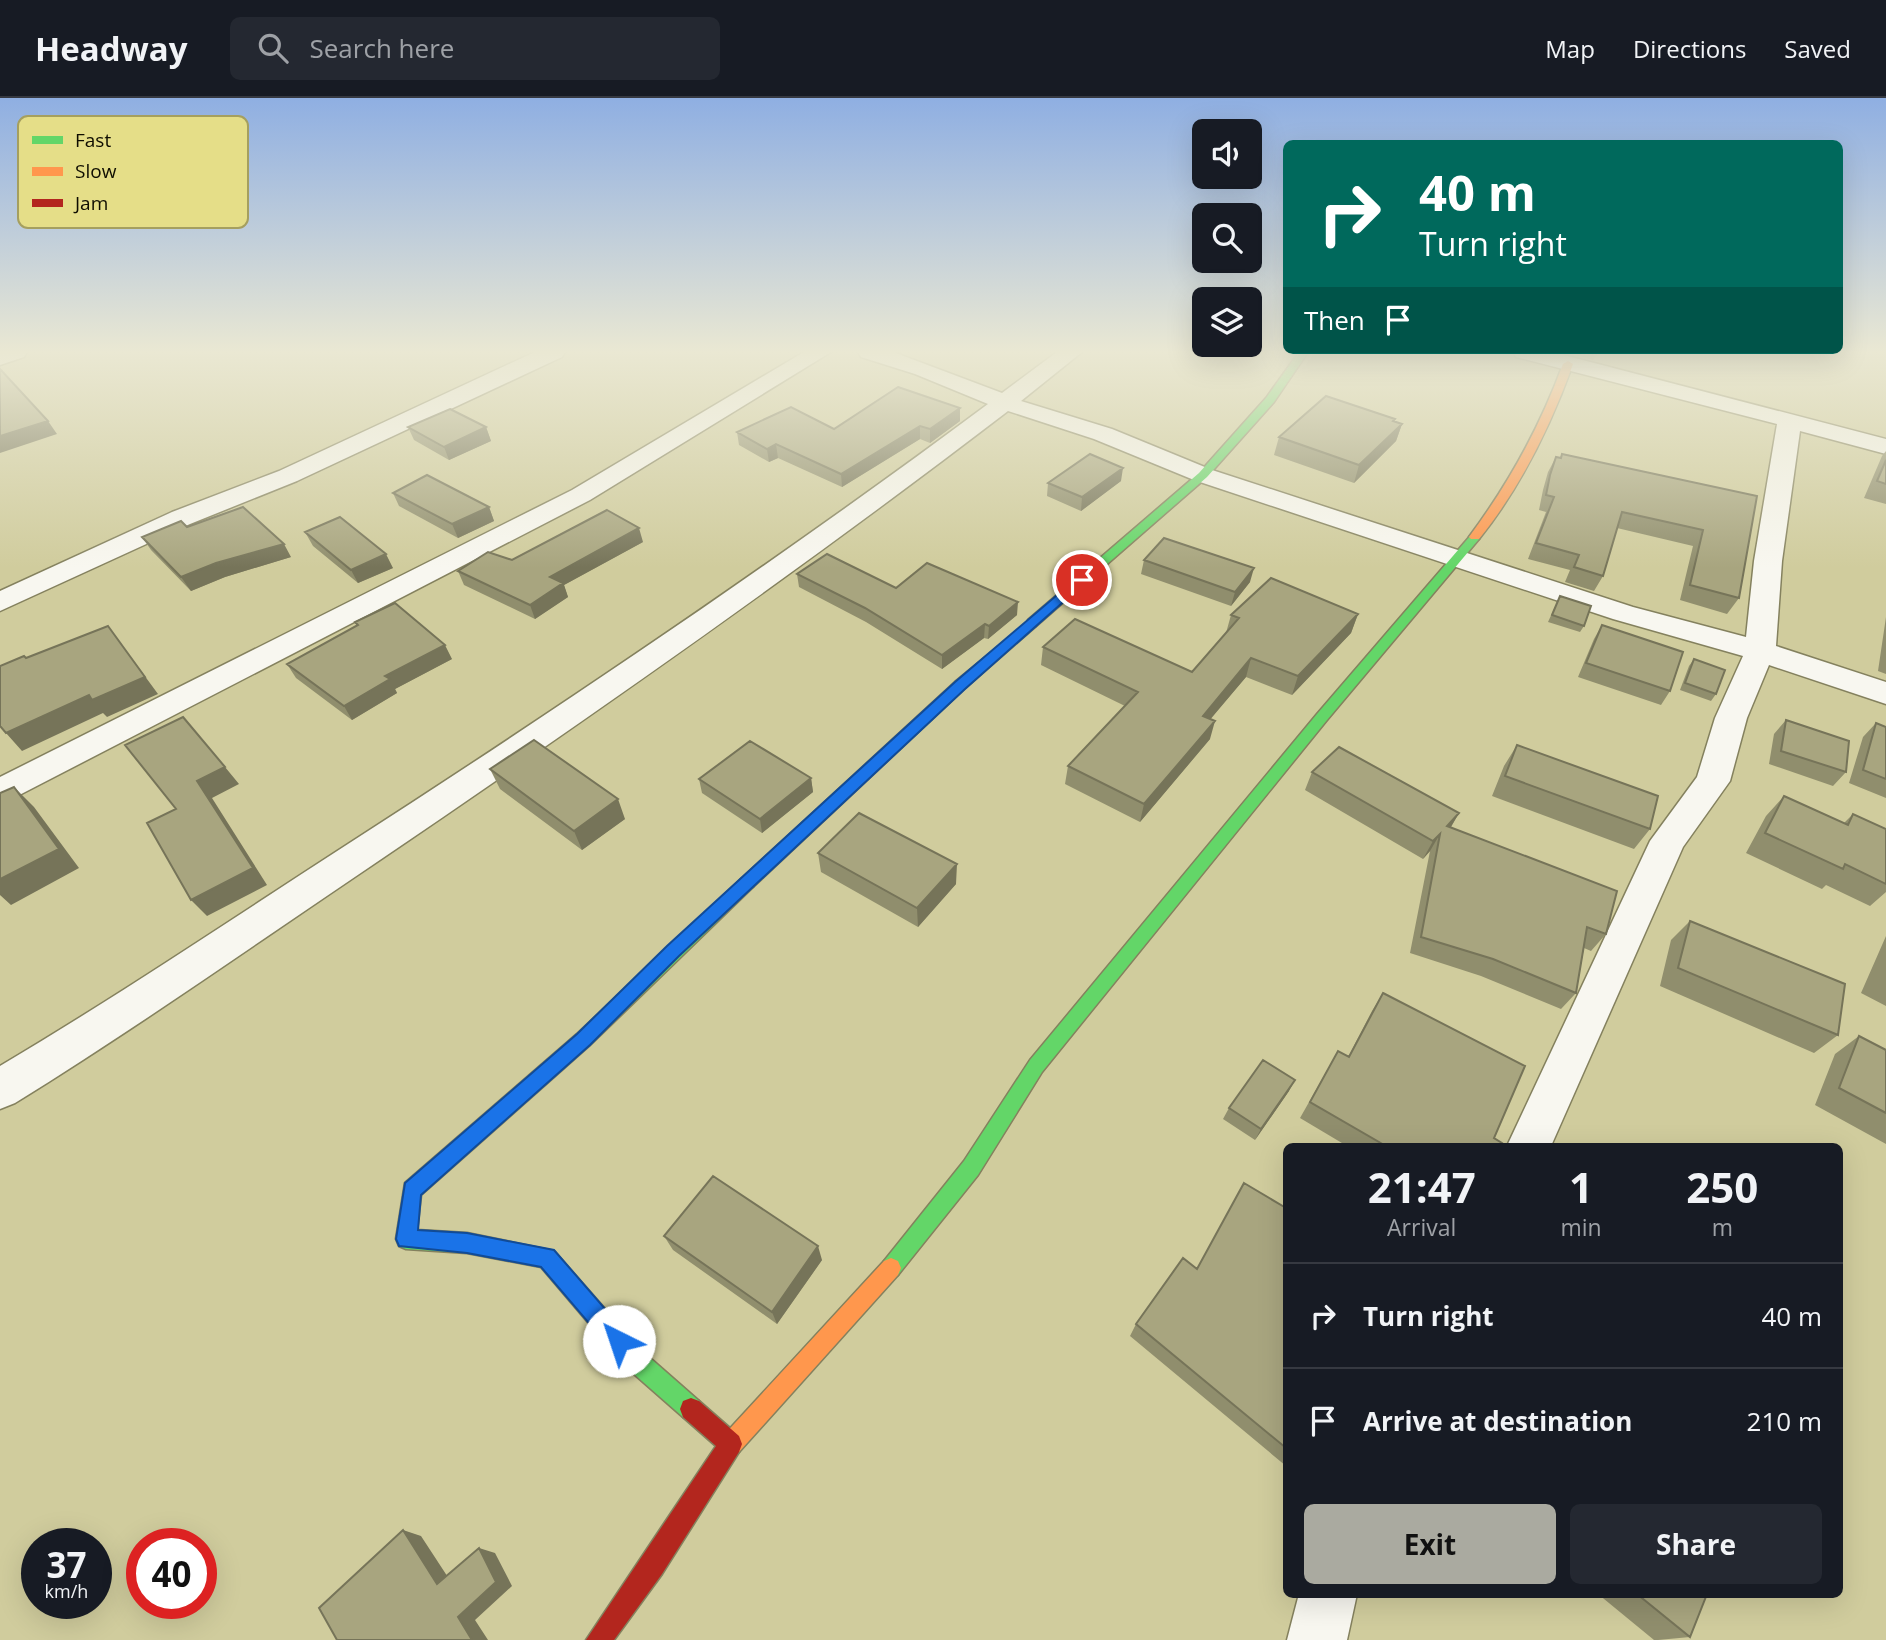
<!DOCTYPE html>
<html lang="en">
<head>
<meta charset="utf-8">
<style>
	body { margin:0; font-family:"Open Sans",sans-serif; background:#242831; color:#f1f3f6; height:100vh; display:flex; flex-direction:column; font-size:26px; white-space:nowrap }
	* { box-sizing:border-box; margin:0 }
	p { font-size:23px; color:#9ea1a6 }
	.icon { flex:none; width:38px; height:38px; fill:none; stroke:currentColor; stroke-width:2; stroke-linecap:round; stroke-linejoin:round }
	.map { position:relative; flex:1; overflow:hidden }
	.drawer { position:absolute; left:1283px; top:1045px; width:560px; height:455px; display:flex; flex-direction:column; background:#171b24; border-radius:10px; box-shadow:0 7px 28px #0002 }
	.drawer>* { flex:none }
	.hud { position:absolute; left:1283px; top:42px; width:560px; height:214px; border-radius:10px; box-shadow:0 7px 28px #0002; background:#00695c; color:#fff; overflow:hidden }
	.buttons { position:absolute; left:1192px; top:21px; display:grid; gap:14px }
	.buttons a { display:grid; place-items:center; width:70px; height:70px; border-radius:10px; background:#171b24; box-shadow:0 7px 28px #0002; font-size:35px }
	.speed { position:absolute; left:21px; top:1430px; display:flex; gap:14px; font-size:35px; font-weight:700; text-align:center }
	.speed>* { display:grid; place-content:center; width:91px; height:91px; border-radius:50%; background:#171b24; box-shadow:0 7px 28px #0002; line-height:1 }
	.speed small { font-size:18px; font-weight:400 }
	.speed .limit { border:10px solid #d22; background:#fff; color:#111 }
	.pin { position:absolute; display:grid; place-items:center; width:60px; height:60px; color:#fff; margin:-30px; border:4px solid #fff; border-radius:50%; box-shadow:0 2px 7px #0007 }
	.me { position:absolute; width:77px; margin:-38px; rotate:319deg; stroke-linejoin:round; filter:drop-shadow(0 0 5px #0008) }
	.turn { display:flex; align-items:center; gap:24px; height:147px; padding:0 21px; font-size:32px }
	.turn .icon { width:91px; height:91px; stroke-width:2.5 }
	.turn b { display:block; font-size:49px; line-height:60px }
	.then { display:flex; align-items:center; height:66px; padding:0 21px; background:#0003; gap:14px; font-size:26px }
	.eta { display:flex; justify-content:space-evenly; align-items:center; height:119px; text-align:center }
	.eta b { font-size:42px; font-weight:700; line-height:49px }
	.button { display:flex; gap:14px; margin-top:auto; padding:14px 21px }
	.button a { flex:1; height:80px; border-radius:10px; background:#aaaaa0; color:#111; font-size:28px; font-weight:700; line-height:80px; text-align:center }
	.button a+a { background:#242831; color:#f1f3f6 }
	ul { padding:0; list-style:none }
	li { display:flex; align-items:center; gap:21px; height:105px; padding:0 21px; border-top:2px solid #363941 }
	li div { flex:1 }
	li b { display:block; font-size:26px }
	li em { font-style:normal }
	header { display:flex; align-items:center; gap:42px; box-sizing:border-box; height:98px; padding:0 35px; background:#171b24; border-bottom:2px solid #363941 }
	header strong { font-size:33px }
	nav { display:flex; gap:38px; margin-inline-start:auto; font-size:24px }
	.search { width:490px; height:63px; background:#242831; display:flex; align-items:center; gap:18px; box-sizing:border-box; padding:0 24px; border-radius:10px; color:#9ea1a6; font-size:26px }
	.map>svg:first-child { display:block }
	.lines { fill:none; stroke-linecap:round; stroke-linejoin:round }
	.street-casing { stroke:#84815e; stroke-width:3 }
	.fast-casing { stroke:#84815e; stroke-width:3 }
	.slow-casing { stroke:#84815e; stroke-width:3 }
	.jam-casing { stroke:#84815e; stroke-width:3 }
	.street { fill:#f8f7f0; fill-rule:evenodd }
	.fast { fill:#63d668; fill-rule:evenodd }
	.slow { fill:#ff974d; fill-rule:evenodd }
	.jam { fill:#b3261e; fill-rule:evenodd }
	.wall { fill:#908e6d }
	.shaded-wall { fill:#767459 }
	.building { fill:#a8a57f; stroke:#767459; stroke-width:2 }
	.route { fill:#1a73e8; stroke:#114b97; stroke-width:2 }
	.key { fill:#e5de88; stroke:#a59f5f; stroke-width:2 }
	.key-label { font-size:19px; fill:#0f0d00 }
</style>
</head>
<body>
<header>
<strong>Headway</strong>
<div class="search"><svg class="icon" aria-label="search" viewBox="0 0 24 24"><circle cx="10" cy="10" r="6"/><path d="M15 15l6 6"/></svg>Search here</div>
<nav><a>Map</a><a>Directions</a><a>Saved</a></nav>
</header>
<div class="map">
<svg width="1886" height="1542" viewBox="0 0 1886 1542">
	<rect width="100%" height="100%" fill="#d0cc9d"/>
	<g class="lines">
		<defs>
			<path id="street" d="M 0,254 L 27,254 L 24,259 L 0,267 Z
				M 535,254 L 565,254 L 562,259 L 297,383 L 190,426 L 0,513 L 0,493 L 172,414 L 279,373 Z
				M 804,254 L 831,254 L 590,402 L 0,707 L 0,679 L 572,392 Z
				M 858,254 L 893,254 L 1002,295 L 1057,254 L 1082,254 L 1021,303 L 1112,331 L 1212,372 L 1633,509 L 1746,539 L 1754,463 L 1777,326 L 1516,259 L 1513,254 L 1552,254 L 1886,341 L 1886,356 L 1800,333 L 1782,463 L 1776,548 L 1886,584 L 1886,606 L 1769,567 L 1747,620 L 1730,683 L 1683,749 L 1551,1048 L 1507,1048 L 1650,743 L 1697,679 L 1715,620 L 1743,558 L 1613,521 L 1194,382 L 1094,341 L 1008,313 C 802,471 589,620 374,766 C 255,846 138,929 15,1005 L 0,1011 L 0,968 C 118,898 232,821 348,746 C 565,606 780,461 988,306 L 915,276 L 861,259 Z
				M 1299,1496 L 1357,1496 L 1347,1542 L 1287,1542 Z"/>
			<path id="fast" d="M 1299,254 L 1308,254 L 1274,304 L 1207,379 L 1036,528 L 1028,528 L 1028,522 L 1199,375 L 1266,300 Z
				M 1475,436 L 1479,437 L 1479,441 L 1327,622 L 1042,974 L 978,1077 L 898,1177 L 891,1180 L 884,1177 L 881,1170 L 884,1163 L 964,1063 L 1030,962 L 1317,616 L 1471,437 Z
				M 747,779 L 753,781 L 755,785 L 753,789 L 589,948 L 421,1097 L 417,1132 L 467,1135 L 554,1153 L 642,1253 L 699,1303 L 702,1311 L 699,1319 L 691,1322 L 683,1319 L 626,1269 L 541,1169 L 467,1155 L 406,1151 L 399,1148 L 396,1141 L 405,1085 L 577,936 L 741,781 Z"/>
			<path id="slow" d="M 1568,263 L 1573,266 C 1550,329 1521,389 1479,441 L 1471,441 L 1469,439 C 1509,385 1540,329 1563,266 Z
				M 1032,521 L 1036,522 L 1036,528 L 965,590 L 753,789 L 741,789 L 739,785 L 741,781 L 955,584 Z
				M 891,1160 L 898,1163 L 901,1170 L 898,1177 L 739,1354 L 731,1357 L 723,1354 L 720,1346 L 723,1338 L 884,1163 Z"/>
			<path id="jam" d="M 691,1300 L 699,1303 L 739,1338 L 742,1346 L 739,1354 L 662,1476 L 614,1542 L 586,1542 L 716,1348 L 683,1319 L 680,1311 L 683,1303 Z"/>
		</defs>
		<use href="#street" class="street-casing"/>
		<use href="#fast" class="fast-casing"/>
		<use href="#slow" class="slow-casing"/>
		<use href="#jam" class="jam-casing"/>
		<use href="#street" class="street"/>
		<use href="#fast" class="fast"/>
		<use href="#slow" class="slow"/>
		<use href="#jam" class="jam"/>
	</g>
	<path class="wall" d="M 1568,254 L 1599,254 L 1593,262 Z
		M 960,310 L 960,323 L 930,345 L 920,341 L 842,389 L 778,360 L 769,364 L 739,347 L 737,334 L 834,331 Z
		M 1402,326 L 1396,343 L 1354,385 L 1274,357 L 1279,339 Z
		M 408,329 L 486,329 L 491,343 L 449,362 L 414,342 Z
		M 1886,353 L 1886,406 L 1864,400 L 1882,358 Z
		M 1562,356 L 1757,398 L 1739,500 L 1727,516 L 1680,502 L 1693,448 L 1617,430 L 1603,478 L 1594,493 L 1565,484 L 1570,472 L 1528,461 L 1546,414 L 1539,412 L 1543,392 L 1548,374 L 1556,359 L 1561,360 Z
		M 1121,383 L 1081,413 L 1047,398 L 1048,385 Z
		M 393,395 L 489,409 L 494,423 L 458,440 L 399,408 Z
		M 187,429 L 291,459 L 225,479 L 191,493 L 151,452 L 142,439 Z
		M 305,434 L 393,470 L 358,485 L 313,448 Z
		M 643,444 L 564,487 L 568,499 L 535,521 L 464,487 L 458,473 L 512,462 Z
		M 1144,462 L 1250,484 L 1231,508 L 1141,476 Z
		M 797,476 L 896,490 L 1017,517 L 988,541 L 984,540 L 942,571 L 866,524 L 799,489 Z
		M 1560,498 L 1584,528 L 1580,534 L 1548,524 Z
		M 1358,516 L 1351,535 L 1292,597 L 1246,579 L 1210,621 L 1210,641 L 1140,724 L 1065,686 L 1068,668 L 1125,608 L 1041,567 L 1043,549 L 1192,574 L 1226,535 L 1231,517 Z
		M 1886,519 L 1886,576 L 1878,573 Z
		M 355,524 L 452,561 L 395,591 L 397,595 L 352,622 L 296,580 L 287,566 L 357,528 Z
		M 1602,527 L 1670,593 L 1661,607 L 1578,579 L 1594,541 Z
		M 1694,561 L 1716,596 L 1711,603 L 1680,592 L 1689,568 Z
		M 1786,622 L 1846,674 L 1833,688 L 1769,666 L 1774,636 Z
		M 1876,625 L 1886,629 L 1886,700 L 1849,685 L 1863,639 Z
		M 1517,647 L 1650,731 L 1634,751 L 1492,698 L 1504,668 Z
		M 490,671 L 625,721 L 582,752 L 500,691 Z
		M 1312,674 L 1459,715 L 1451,729 L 1606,836 L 1591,853 L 1584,850 L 1576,895 L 1561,911 L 1481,878 L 1410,855 L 1430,753 L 1423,761 L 1305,692 Z
		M 811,680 L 813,694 L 762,735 L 702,695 L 699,681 Z
		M 1784,698 L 1844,725 L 1853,716 L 1886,786 L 1886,794 L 1870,808 L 1826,787 L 1822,791 L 1746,755 L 1766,718 Z
		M 818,755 L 956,786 L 918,829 L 821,774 Z
		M 1690,823 L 1838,937 L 1814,955 L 1660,888 L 1671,842 Z
		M 1886,838 L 1886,908 L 1861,895 Z
		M 1383,895 L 1494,1040 L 1500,1048 L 1347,1048 L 1300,1020 L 1338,953 L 1348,959 L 1372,913 Z
		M 1859,938 L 1886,952 L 1886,1046 L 1815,1007 L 1835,956 Z
		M 1289,993 L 1255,1042 L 1223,1021 L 1229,1010 Z
		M 1244,1085 L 1286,1110 L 1286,1368 L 1130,1238 L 1136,1226 L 1197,1171 Z
		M 664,1138 L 822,1162 L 777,1226 L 673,1152 Z
		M 1598,1496 L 1707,1496 L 1690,1539 L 1658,1542 L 1654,1542 Z"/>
	<path class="shaded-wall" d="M 960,310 L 960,323 L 930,345 L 930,331 Z
		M 48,323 L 57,336 L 0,355 L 0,338 Z
		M 1402,326 L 1396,343 L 1354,385 L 1359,367 Z
		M 920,328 L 920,341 L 842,389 L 841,376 Z
		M 486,329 L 491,343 L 449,362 L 444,349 Z
		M 776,346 L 778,360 L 769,364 L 767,351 Z
		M 1123,370 L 1121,383 L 1081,413 L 1082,399 Z
		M 489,409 L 494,423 L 458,440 L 452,426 Z
		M 639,430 L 643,444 L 564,487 L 568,499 L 535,521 L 530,507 L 550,479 Z
		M 284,446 L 291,459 L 225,479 L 191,493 L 181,479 L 216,465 Z
		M 386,456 L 393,470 L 358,485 L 351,472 Z
		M 1254,470 L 1250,484 L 1231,508 L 1235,494 Z
		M 1018,504 L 1017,517 L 988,541 L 989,528 Z
		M 1358,516 L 1351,535 L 1292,597 L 1298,578 Z
		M 985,526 L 984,540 L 942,571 L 942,557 Z
		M 108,528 L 158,596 L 107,619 L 103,615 L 22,653 L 6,635 Z
		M 445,547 L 452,561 L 395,591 L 397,595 L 352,622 L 344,608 L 385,578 Z
		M 1251,560 L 1246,579 L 1198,636 L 1203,618 Z
		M 1215,623 L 1210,641 L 1140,724 L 1144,706 Z
		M 225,669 L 239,686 L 212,700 L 267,787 L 207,818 L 191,802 L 197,683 Z
		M 811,680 L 813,694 L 762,735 L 760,721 Z
		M 14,689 L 34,709 L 79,770 L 11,807 L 0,797 L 0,781 Z
		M 618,701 L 625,721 L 582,752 L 574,733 Z
		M 1459,715 L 1449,732 L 1437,745 L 1447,728 Z
		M 1440,736 L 1430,753 L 1423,761 L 1433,743 Z
		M 957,766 L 956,786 L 918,829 L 917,810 Z
		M 1295,982 L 1289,993 L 1255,1042 L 1261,1031 Z
		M 818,1148 L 822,1162 L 777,1226 L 772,1214 Z
		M 403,1432 L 421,1438 L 455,1490 L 437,1486 Z
		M 479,1450 L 495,1455 L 512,1488 L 475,1522 L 488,1542 L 472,1542 L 458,1519 Z"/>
	<path class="building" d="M 0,271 L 48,323 L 0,338 Z
		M 898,289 L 960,310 L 930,331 L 920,328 L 841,376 L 776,346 L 767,351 L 737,334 L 791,309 L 834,331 Z
		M 1326,298 L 1395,321 L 1393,323 L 1402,326 L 1359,367 L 1279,339 Z
		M 450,311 L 486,329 L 444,349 L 408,329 Z
		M 1090,356 L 1123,370 L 1082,399 L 1048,385 Z
		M 1562,356 L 1757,398 L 1739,500 L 1690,487 L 1703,432 L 1622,414 L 1603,478 L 1574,469 L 1579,457 L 1536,445 L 1554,399 L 1546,397 L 1550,377 L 1556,359 L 1561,360 Z
		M 1886,362 L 1886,386 L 1877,383 Z
		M 427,377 L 489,409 L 452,426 L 393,395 Z
		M 243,409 L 284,446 L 216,465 L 181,479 L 142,439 L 181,423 L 187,429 Z
		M 607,412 L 639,430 L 550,479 L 563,485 L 530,507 L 458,473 L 488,454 L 512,462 Z
		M 340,419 L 386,456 L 351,472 L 305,434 Z
		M 1164,440 L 1254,470 L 1235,494 L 1144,462 Z
		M 827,456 L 896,490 L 927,465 L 1018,504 L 989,528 L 985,526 L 942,557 L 865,510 L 797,476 Z
		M 1271,480 L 1358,516 L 1298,578 L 1251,560 L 1203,618 L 1215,623 L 1144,706 L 1068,668 L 1138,594 L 1043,549 L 1075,521 L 1192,574 L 1239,520 L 1231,517 Z
		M 1560,498 L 1591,508 L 1584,528 L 1552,517 Z
		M 395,505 L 445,547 L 385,578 L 390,581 L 344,608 L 287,566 L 358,527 L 355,524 Z
		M 1602,527 L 1683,554 L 1670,593 L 1586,565 Z
		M 108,528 L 145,579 L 92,602 L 89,597 L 6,635 L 0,628 L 0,568 L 24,558 L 26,560 Z
		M 1694,561 L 1725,572 L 1716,596 L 1685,585 Z
		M 183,619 L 225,669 L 197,683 L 253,770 L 191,802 L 147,725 L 176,711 L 125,647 Z
		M 1786,622 L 1849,643 L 1846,674 L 1781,653 Z
		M 1876,625 L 1886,629 L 1886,681 L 1863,672 Z
		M 534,642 L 618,701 L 574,733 L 490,671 Z
		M 750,643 L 811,680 L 760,721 L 699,681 Z
		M 1517,647 L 1658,698 L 1650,731 L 1505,678 Z
		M 1339,649 L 1459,715 L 1447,728 L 1617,793 L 1606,836 L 1587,829 L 1576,895 L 1493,861 L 1421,839 L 1440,736 L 1433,743 L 1312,674 Z
		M 14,689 L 59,751 L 0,781 L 0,695 Z
		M 1784,698 L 1848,727 L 1853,716 L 1886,731 L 1886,786 L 1845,766 L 1843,771 L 1765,735 Z
		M 859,715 L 957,766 L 917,810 L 818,755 Z
		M 1690,823 L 1845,886 L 1838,937 L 1678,870 Z
		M 1383,895 L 1525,968 L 1494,1040 L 1502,1045 L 1500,1048 L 1386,1048 L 1310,1004 L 1338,953 L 1349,959 Z
		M 1859,938 L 1886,952 L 1886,1015 L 1839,990 Z
		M 1263,962 L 1295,982 L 1261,1031 L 1229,1010 Z
		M 713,1078 L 818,1148 L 772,1214 L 664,1138 Z
		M 1244,1085 L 1286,1110 L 1286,1350 L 1136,1226 L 1183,1160 L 1197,1171 Z
		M 403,1432 L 437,1486 L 479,1450 L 496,1484 L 458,1519 L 472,1542 L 337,1542 L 319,1510 Z
		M 1637,1496 L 1707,1496 L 1690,1539 Z"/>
	<linearGradient id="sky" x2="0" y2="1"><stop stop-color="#8fafe2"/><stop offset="0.54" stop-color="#eae8d3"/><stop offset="1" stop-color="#eae8d3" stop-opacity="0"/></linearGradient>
	<rect width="1886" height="470" fill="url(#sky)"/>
	<path class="route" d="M 1077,480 L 1088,482 L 965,591 L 679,858 L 590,947 L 421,1097 L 418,1132 L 467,1135 L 554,1152 L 626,1235 L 630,1243 L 626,1251 L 619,1254 L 611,1251 L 541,1169 L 467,1155 L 399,1148 L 396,1141 L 405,1085 L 577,936 L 667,848 L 955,584 Z"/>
	<rect x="18" y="18" width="230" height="112" rx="10" class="key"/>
	<rect x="32" y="38" width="31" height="8" fill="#63d668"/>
	<rect x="32" y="69" width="31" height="9" fill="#ff974d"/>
	<rect x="32" y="101" width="31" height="8" fill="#b3261e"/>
	<g class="key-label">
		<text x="75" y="49">Fast</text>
		<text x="75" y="80">Slow</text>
		<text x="75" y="112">Jam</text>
	</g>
</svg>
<div class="buttons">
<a><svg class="icon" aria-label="sound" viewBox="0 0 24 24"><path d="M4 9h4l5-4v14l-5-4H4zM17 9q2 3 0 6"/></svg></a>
<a><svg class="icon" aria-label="search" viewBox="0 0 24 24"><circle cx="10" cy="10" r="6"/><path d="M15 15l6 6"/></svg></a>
<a><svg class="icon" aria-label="layers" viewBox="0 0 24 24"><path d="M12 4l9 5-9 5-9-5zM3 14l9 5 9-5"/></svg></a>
</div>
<div class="speed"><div>37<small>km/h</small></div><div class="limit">40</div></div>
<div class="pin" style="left:1082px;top:482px;background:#d93025"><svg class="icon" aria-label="arrive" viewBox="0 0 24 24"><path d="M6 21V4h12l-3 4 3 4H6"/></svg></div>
<svg class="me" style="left:619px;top:1243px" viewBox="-20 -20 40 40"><circle r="19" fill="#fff"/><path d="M0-13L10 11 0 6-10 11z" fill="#1a73e8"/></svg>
<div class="hud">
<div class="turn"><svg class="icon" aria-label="right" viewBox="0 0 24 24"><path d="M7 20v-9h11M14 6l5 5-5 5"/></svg><div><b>40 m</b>Turn right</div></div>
<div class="then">Then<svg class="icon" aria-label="arrive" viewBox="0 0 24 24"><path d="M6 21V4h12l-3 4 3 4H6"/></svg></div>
</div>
<section class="drawer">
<div class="eta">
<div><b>21:47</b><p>Arrival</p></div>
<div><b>1</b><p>min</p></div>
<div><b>250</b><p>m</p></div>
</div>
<ul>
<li><svg class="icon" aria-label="right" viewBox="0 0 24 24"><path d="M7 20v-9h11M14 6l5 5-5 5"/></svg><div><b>Turn right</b></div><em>40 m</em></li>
<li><svg class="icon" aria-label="arrive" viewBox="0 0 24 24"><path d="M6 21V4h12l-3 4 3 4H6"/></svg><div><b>Arrive at destination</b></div><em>210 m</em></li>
</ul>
<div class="button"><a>Exit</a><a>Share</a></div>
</section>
</div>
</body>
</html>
